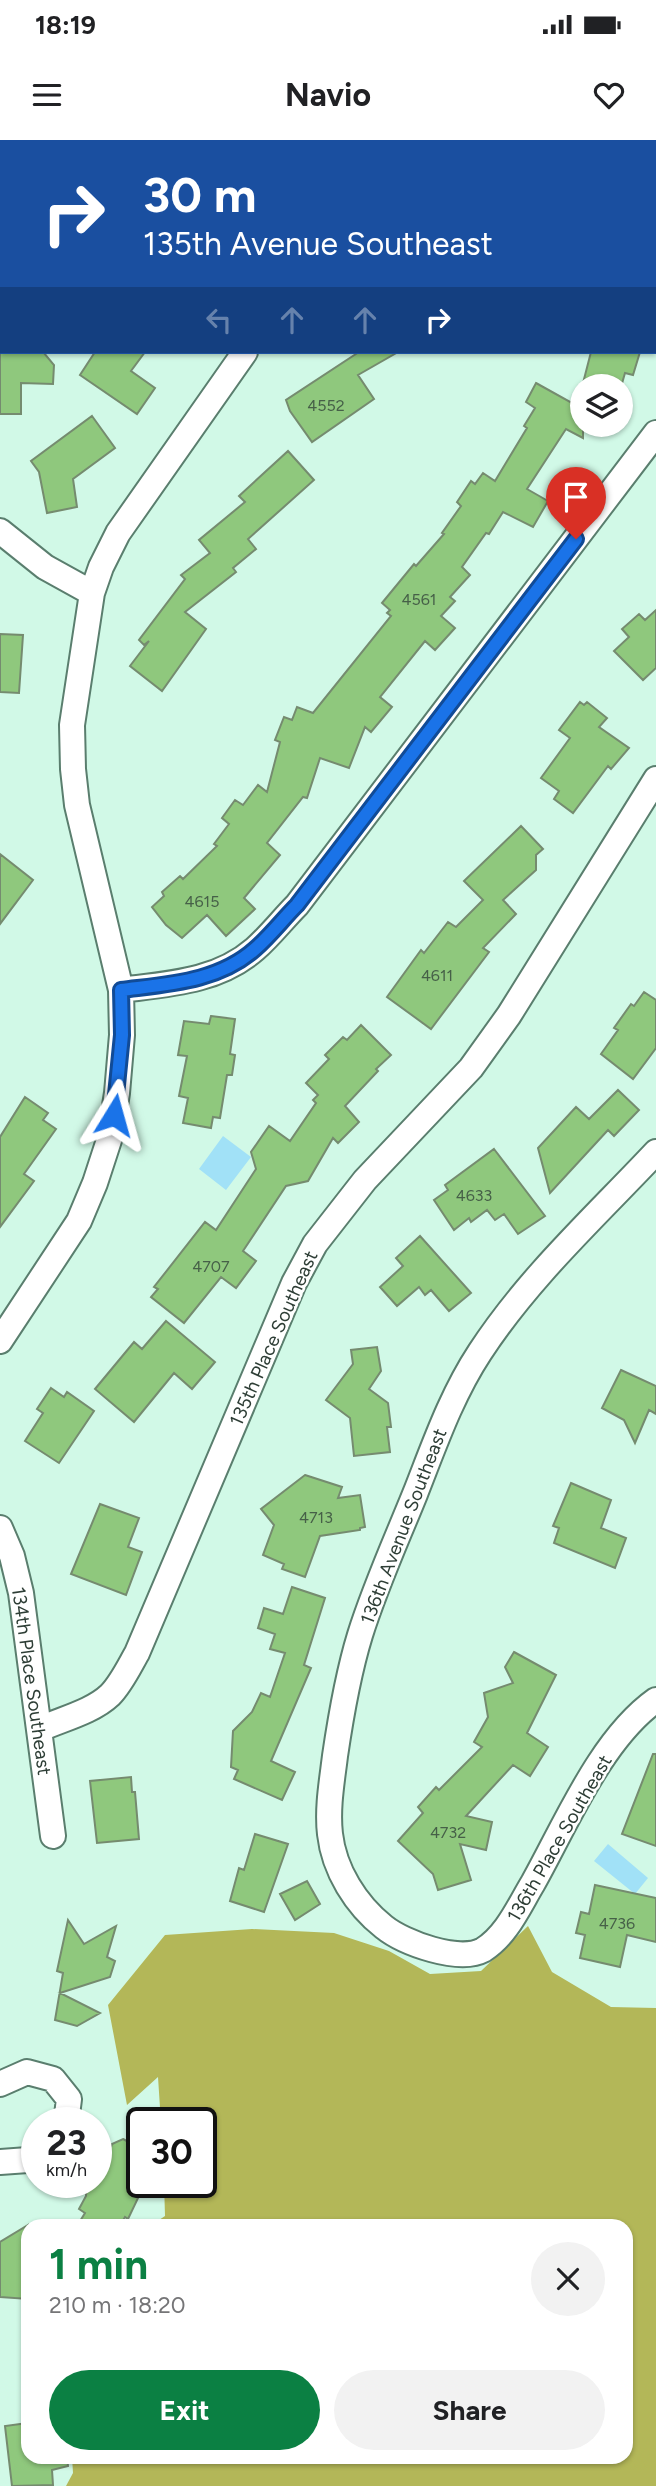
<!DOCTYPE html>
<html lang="en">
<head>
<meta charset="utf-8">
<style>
	body { margin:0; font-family:Figtree,sans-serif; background:#f2f2f2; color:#202124; height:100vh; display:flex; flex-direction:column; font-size:26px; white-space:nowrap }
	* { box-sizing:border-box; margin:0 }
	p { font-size:23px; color:#757577 }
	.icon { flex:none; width:38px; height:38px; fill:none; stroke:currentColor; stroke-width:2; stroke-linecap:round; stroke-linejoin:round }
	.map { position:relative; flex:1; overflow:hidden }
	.side { position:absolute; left:21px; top:2079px; width:612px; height:245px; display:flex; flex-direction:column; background:#fff; border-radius:21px; box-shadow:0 2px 5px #0004 }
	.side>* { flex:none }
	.hud { position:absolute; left:0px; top:0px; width:656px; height:214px; box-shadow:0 2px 5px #0004; background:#1a4fa0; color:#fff; overflow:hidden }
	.fabs { position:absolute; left:570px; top:234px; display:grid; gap:14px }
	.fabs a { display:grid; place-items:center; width:63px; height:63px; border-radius:50%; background:#fff; box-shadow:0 2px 5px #0004; font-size:35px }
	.speed { position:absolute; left:21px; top:1967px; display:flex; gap:14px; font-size:35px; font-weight:700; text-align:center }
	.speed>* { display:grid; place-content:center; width:91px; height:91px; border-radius:50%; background:#fff; box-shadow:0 2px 5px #0004; line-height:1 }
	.speed small { font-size:18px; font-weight:400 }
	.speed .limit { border:4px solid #111; border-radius:10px; background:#fff; color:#111 }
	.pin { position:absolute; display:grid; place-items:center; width:60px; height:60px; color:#fff; margin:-72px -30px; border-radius:50% 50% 50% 0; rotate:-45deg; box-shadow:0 0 7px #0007 }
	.pin .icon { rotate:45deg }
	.me { position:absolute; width:77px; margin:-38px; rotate:8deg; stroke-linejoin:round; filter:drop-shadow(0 0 5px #0008) }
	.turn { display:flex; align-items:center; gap:24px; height:147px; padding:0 28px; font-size:32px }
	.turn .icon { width:91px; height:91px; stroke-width:2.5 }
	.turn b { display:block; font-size:49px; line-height:60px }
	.lanes { display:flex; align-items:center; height:66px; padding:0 28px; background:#0003; justify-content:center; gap:35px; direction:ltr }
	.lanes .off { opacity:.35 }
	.round { display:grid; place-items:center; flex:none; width:74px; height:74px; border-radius:37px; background:#f2f2f2 }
	.headline { display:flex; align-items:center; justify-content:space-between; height:119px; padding:0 28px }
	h1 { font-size:42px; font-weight:700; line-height:52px; color:#0b8043 }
	.primary-button { display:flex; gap:14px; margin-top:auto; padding:14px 28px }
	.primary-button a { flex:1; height:80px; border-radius:42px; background:#0b8043; color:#fff; font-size:28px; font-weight:700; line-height:80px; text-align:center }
	.primary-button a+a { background:#f2f2f2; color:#202124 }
	.status { display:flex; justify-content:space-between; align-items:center; height:49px; padding:0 35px; background:#fff; direction:ltr }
	.status svg { height:19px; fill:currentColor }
	header { display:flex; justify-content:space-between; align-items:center; height:91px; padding:0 28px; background:#fff; font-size:32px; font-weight:700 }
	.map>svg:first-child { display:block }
	.forest { fill:#b3b758 }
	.water { fill:#a1e1f7 }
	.building { fill:#8fc87d; stroke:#758b6f; stroke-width:2 }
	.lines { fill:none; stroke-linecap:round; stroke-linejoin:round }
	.street-casing { stroke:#5a7e6e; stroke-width:28 }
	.street { stroke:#fff; stroke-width:24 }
	.route-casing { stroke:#114b97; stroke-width:18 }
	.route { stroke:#1a73e8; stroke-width:12 }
	.labels { text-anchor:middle; stroke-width:5; stroke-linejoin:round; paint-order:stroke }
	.number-label { font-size:16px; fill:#466048 }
	.street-label { font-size:19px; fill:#2e3e36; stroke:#fff }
</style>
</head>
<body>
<div class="status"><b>18:19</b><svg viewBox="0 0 49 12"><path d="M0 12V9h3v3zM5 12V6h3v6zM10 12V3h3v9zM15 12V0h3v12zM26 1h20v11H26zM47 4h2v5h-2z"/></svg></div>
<header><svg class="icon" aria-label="menu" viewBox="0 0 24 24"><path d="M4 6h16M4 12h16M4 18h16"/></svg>Navio<svg class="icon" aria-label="heart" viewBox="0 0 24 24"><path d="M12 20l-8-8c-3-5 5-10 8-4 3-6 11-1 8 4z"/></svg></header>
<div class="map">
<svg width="656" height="2346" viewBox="0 0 656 2346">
	<rect width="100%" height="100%" fill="#d1f9e7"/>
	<path class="forest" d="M 528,1786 L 552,1832 L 611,1867 L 656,1868 L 656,2346 L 66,2346 L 73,2333 L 72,2317 L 626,2317 L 626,2086 L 150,2086 L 165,2076 L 164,2042 L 201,2042 L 201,1983 L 161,1983 L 158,1937 L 127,1965 L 108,1865 L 165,1795 L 252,1789 L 334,1793 L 389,1811 L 430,1834 L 481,1831 Z"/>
	<path class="water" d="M 223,996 L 251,1017 L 226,1050 L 199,1029 Z
		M 608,1704 L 648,1738 L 635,1754 L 594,1721 Z"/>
	<path class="building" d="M 0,212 L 44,213 L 54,225 L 53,244 L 21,243 L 21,274 L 0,274 Z
		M 95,212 L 145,212 L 131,231 L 155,248 L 137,274 L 80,235 Z
		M 359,212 L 398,212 L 358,235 L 374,259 L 312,302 L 290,271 L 286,260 Z
		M 591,212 L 640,212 L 633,235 L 625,233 L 621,247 L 582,247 Z
		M 536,243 L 583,269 L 583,298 L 566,289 L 527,349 L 548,361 L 533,387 L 503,372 L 489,394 L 486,393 L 462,427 L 470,435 L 450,457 L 455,461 L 441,476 L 455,488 L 435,510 L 425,501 L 380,557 L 392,567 L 371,592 L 365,587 L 349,628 L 320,618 L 307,658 L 303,657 L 267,703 L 280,715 L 244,758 L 255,769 L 226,796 L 207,775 L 182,798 L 166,785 L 152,767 L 164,756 L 162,752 L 180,736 L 183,739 L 217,706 L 214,704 L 229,684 L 222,678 L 235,660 L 243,665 L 258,645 L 267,652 L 280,602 L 275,600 L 284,577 L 292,580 L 297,567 L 313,573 L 391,476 L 387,473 L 390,470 L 382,463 L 414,424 L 416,426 L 444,394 L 442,393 L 461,366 L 457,362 L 471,341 L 475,344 L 483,333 L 495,341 L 527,288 L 524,286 L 535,268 L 526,262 Z
		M 92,276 L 115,308 L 73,339 L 77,367 L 47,373 L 39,332 L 31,321 Z
		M 288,311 L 314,340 L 248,399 L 256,409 L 233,428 L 236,432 L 185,472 L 206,489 L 162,551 L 130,526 L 149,501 L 144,505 L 139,500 L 185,439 L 181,435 L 210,413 L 199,400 L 245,362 L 239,356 Z
		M 656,470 L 656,528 L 643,540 L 614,511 L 629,497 L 622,489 L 639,474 L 645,480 Z
		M 0,494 L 23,495 L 19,553 L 0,552 Z
		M 580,562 L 584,565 L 587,562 L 607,578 L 599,587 L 629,608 L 611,629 L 608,626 L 573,673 L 554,659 L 559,651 L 541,638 L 570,598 L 559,590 Z
		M 521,686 L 543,709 L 536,715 L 536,730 L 503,760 L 516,774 L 483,808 L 489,812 L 431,889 L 387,857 L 421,810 L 424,813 L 448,782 L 456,787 L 483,760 L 464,741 Z
		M 0,714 L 33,740 L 0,784 Z
		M 644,852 L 656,860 L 656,908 L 633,939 L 601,914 L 618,890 L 614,888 L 631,864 L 634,866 Z
		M 211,876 L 235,879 L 230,914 L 235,915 L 232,935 L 227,935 L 220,978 L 213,977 L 211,988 L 183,983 L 188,958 L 179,956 L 187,916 L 178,915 L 184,881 L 209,884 Z
		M 361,885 L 391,915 L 376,929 L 378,931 L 345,966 L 359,982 L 338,1003 L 333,998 L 308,1041 L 286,1046 L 243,1111 L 256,1121 L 236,1148 L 221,1137 L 184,1183 L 151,1157 L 158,1149 L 154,1147 L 205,1082 L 216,1090 L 256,1029 L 251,1012 L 269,986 L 290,1001 L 316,963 L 313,960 L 318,955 L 306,943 L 329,919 L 325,915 L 343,897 L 347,900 Z
		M 618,950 L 639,970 L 614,996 L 608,990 L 550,1053 L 538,1008 L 576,967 L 589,979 Z
		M 25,957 L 48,973 L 43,980 L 56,989 L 24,1034 L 34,1041 L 0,1087 L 0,997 Z
		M 494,1009 L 545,1076 L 518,1094 L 504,1074 L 495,1080 L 487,1070 L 471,1082 L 469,1078 L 454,1090 L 434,1060 L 448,1050 L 445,1045 Z
		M 420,1096 L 471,1153 L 449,1171 L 431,1150 L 425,1155 L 419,1147 L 397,1166 L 380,1147 L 403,1126 L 396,1118 Z
		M 166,1181 L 215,1222 L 192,1249 L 174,1233 L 134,1282 L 95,1249 L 134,1202 L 142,1209 Z
		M 377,1207 L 381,1231 L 369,1249 L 388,1263 L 391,1287 L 387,1287 L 390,1312 L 354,1316 L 350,1278 L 326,1260 L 353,1224 L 351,1210 Z
		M 621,1230 L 656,1246 L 656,1274 L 649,1270 L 635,1303 L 624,1280 L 602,1268 Z
		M 51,1248 L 64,1257 L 67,1252 L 94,1271 L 59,1323 L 25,1301 L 43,1273 L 37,1269 Z
		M 305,1335 L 342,1347 L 338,1358 L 360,1355 L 365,1387 L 360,1388 L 360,1390 L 320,1396 L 305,1437 L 282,1429 L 284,1424 L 263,1415 L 274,1385 L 261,1369 Z
		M 571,1343 L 611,1360 L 601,1388 L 626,1398 L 615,1428 L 554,1403 L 559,1388 L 553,1386 Z
		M 100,1364 L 139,1378 L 128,1407 L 142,1412 L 126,1455 L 71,1434 Z
		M 292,1447 L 325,1458 L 304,1525 L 311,1528 L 271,1621 L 295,1632 L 282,1660 L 234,1639 L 238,1630 L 231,1627 L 233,1591 L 252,1572 L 261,1553 L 270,1557 L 285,1513 L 270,1509 L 275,1494 L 258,1488 L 264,1468 L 283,1474 Z
		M 514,1512 L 556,1535 L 527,1593 L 548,1607 L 530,1636 L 513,1625 L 466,1676 L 492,1682 L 486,1710 L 460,1704 L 471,1740 L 438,1750 L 433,1734 L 398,1701 L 423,1673 L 418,1667 L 436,1647 L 439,1650 L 482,1607 L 474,1602 L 488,1577 L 484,1553 L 513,1543 L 505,1527 Z
		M 653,1614 L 656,1614 L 656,1706 L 622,1694 Z
		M 131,1637 L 132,1652 L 135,1652 L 139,1699 L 97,1703 L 90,1641 Z
		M 255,1694 L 288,1704 L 264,1772 L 230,1761 L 239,1728 L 244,1730 Z
		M 307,1741 L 320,1764 L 295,1780 L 280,1754 Z
		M 595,1745 L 656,1758 L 656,1802 L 627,1795 L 620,1827 L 580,1818 L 585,1795 L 576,1793 L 581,1772 L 589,1774 Z
		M 68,1780 L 84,1804 L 116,1786 L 107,1817 L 115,1821 L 110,1837 L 60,1853 L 100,1873 L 77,1886 L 55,1880 L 63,1833 L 57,1831 Z
		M 123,1999 L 140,2008 L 129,2030 L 142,2037 L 134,2053 L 139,2056 L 128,2079 L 125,2077 L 120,2086 L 77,2086 L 85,2073 L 79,2069 L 86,2056 L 87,2042 L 96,2042 L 96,2029 L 102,2017 L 107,2019 L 112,2004 Z
		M 28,2085 L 28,2159 L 0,2157 L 0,2102 Z
		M 28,2283 L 28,2317 L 67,2317 L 68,2326 L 52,2330 L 53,2345 L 12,2346 L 5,2286 Z"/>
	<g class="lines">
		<defs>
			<path id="street" d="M 23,2 L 24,0
				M 392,2 L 393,0
				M 0,28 L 2,26
				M 0,391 L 45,427 L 92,453
				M 121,850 C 168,844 217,842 255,809 C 270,796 283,779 297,765 L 656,293
				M 656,1012 C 595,1077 529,1137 480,1212 C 451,1256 434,1306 415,1354 C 396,1401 375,1447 360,1495 C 348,1534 341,1575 335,1616 C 332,1641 327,1668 330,1694 C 334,1730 356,1765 384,1787 C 404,1803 459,1823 483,1810 C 507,1795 519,1766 533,1743 C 566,1684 601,1599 656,1560
				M 0,1201 L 79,1081 L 95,1043 L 110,997 L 117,953 L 122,895 L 121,850 L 77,665 L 73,629 L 72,585 L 92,453 L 101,427 L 118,393 L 245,212
				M 0,1388 L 12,1416 L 21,1453 L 53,1696
				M 40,1589 C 62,1579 92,1572 110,1555 C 121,1544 129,1527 137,1513 L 294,1143 L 315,1104 L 365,1040 L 471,928 L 509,875 L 656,639
				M 0,1944 L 27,1932 L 53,1939 L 69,1959 L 66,1983
				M 0,2022 L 28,2020 L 37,2015"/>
		</defs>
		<use href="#street" class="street-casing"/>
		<use href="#street" class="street"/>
	</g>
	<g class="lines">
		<defs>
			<path id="route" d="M 114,975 L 122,895 L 121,850 C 168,844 218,842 255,809 C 270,796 283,779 297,765 L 576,399"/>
		</defs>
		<use href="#route" class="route-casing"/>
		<use href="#route" class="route"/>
	</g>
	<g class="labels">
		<g class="number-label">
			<text x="326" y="271">4552</text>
			<text x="419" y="465">4561</text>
			<text x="202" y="767">4615</text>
			<text x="437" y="841">4611</text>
			<text x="474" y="1061">4633</text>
			<text x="211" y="1132">4707</text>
			<text x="316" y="1383">4713</text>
			<text x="448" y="1698">4732</text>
			<text x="617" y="1789">4736</text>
		</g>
		<g class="street-label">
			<text transform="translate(273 1198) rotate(-66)" y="7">135th Place Southeast</text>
			<text transform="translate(403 1386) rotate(-69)" y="7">136th Avenue Southeast</text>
			<text transform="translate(32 1541) rotate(82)" y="7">134th Place Southeast</text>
			<text transform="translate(559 1698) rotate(-60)" y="7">136th Place Southeast</text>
		</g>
	</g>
</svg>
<div class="fabs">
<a><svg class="icon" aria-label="layers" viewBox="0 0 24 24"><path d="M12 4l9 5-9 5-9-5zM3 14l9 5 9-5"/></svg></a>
</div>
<div class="speed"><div>23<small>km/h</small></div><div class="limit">30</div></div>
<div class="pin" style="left:576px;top:399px;background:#d93025"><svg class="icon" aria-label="arrive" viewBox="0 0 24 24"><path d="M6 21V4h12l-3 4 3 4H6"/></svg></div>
<svg class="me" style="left:114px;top:975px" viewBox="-20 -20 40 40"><path d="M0-17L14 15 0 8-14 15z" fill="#1a73e8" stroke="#fff" stroke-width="4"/></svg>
<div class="hud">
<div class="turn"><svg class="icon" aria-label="right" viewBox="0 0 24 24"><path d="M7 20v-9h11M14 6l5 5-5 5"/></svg><div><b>30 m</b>135th Avenue Southeast</div></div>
<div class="lanes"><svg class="icon off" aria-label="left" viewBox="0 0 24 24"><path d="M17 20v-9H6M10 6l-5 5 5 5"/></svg><svg class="icon off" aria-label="ahead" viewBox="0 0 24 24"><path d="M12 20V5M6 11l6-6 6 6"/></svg><svg class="icon off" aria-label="ahead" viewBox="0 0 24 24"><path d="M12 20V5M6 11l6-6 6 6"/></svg><svg class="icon" aria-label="right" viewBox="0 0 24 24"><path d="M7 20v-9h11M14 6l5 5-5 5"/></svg></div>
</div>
<section class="side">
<div class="headline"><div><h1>1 min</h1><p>210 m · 18:20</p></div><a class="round"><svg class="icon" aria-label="close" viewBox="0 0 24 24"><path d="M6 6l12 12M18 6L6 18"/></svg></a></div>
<div class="primary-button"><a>Exit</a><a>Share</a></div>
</section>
</div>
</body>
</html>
